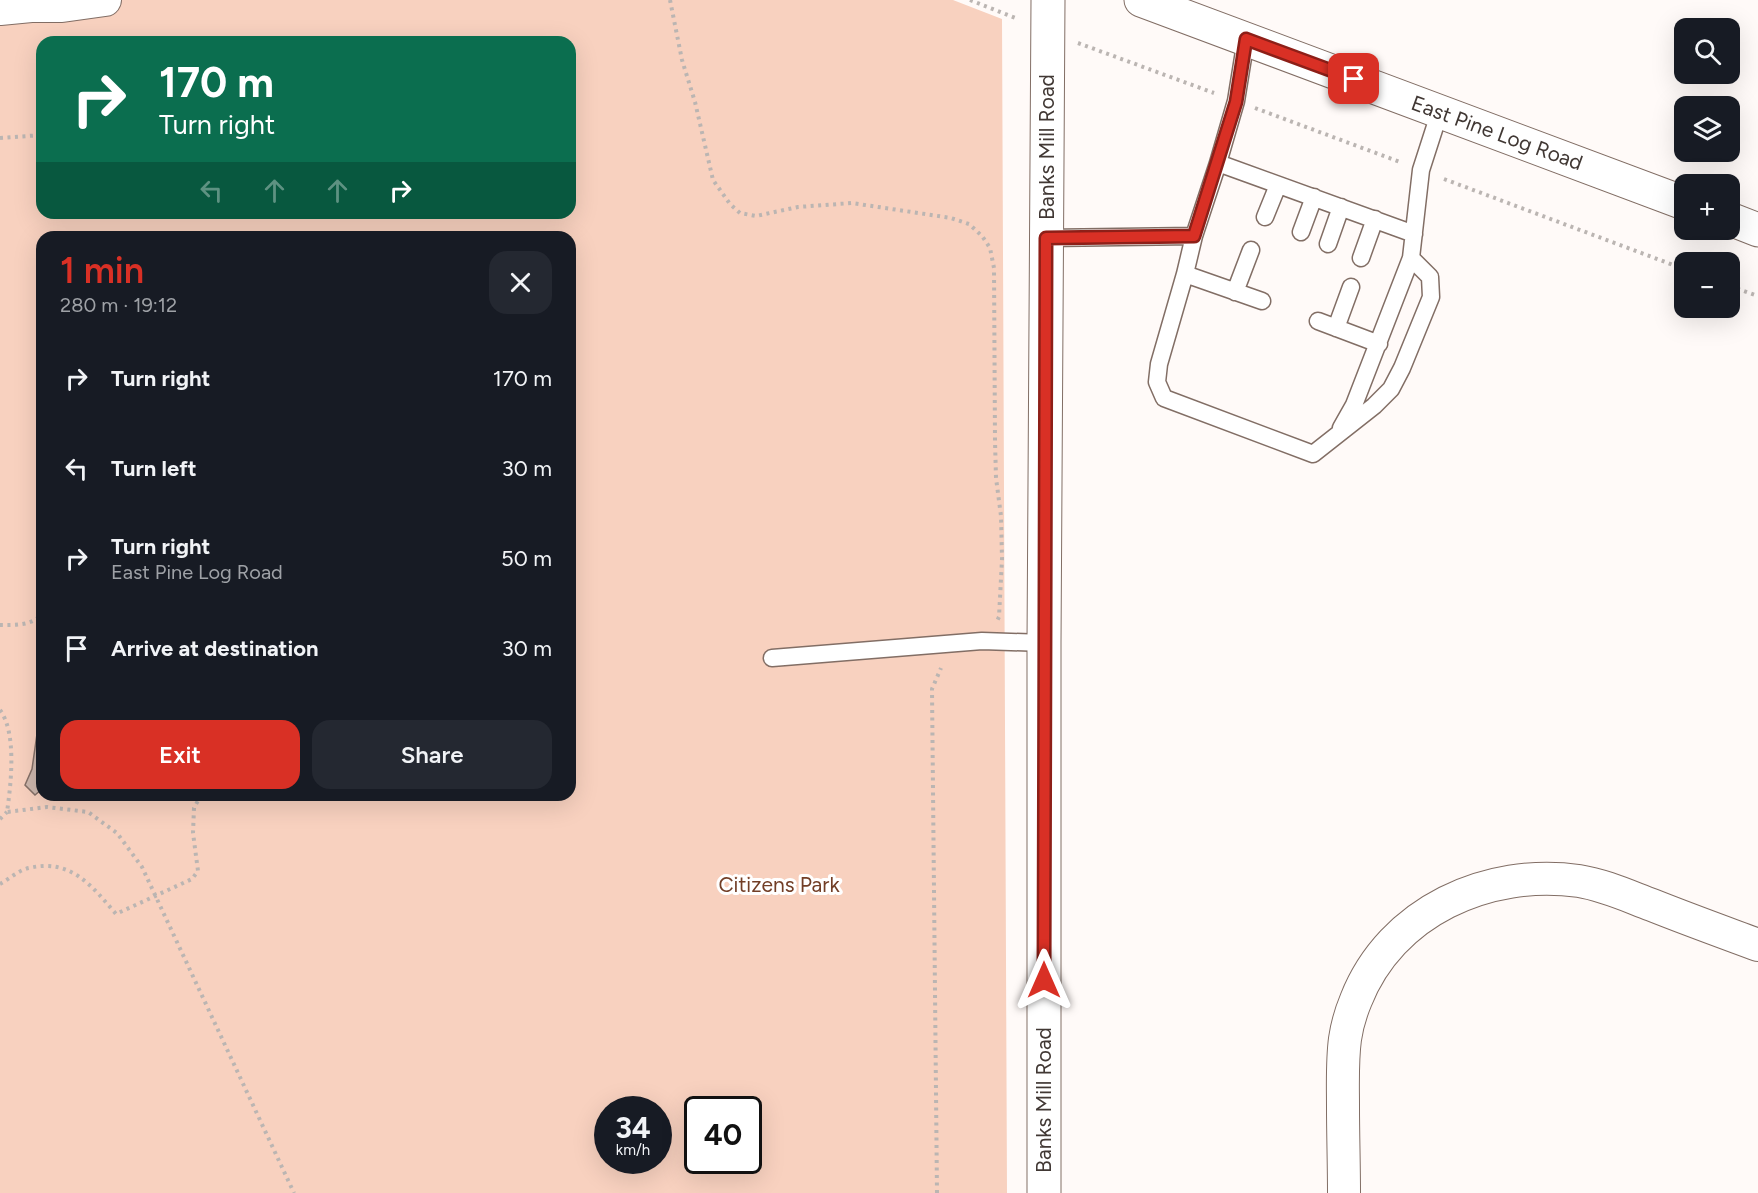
<!DOCTYPE html>
<html lang="en">
<head>
<meta charset="utf-8">
<style>
	body { margin:0; font-family:Figtree,sans-serif; background:#242831; color:#f1f3f6; height:100vh; display:flex; flex-direction:column; font-size:22px; white-space:nowrap }
	* { box-sizing:border-box; margin:0 }
	p { font-size:20px; color:#9ea1a6 }
	.icon { flex:none; width:33px; height:33px; fill:none; stroke:currentColor; stroke-width:2; stroke-linecap:round; stroke-linejoin:round }
	.map { position:relative; flex:1; overflow:hidden }
	.sheet { position:absolute; left:36px; top:231px; width:540px; height:570px; display:flex; flex-direction:column; background:#171b24; border-radius:18px; box-shadow:0 6px 24px #0002 }
	.sheet>* { flex:none }
	.banner { position:absolute; left:36px; top:36px; width:540px; height:183px; border-radius:18px; box-shadow:0 6px 24px #0002; background:#0b6e4f; color:#fff; overflow:hidden }
	.fabs { position:absolute; left:1674px; top:18px; display:grid; gap:12px }
	.fabs a { display:grid; place-items:center; width:66px; height:66px; border-radius:12px; background:#171b24; box-shadow:0 6px 24px #0002; font-size:30px }
	.speed { position:absolute; left:594px; top:1096px; display:flex; gap:12px; font-size:30px; font-weight:700; text-align:center }
	.speed>* { display:grid; place-content:center; width:78px; height:78px; border-radius:50%; background:#171b24; box-shadow:0 6px 24px #0002; line-height:1 }
	.speed small { font-size:15px; font-weight:400 }
	.speed .limit { border:3px solid #111; border-radius:9px; background:#fff; color:#111 }
	.pin { position:absolute; display:grid; place-items:center; width:51px; height:51px; color:#fff; margin:-26px; border-radius:12px; box-shadow:0 3px 9px #0006 }
	.me { position:absolute; width:66px; margin:-33px; rotate:0deg; stroke-linejoin:round; filter:drop-shadow(0 0 4px #0008) }
	.turn { display:flex; align-items:center; gap:21px; height:126px; padding:0 24px; font-size:27px }
	.turn .icon { width:78px; height:78px; stroke-width:2.5 }
	.turn b { display:block; font-size:42px; line-height:51px }
	.lanes { display:flex; align-items:center; height:57px; padding:0 24px; background:#0003; justify-content:center; gap:30px; direction:ltr }
	.lanes .off { opacity:.35 }
	.round { display:grid; place-items:center; flex:none; width:63px; height:63px; border-radius:18px; background:#242831 }
	.summary { display:flex; align-items:center; justify-content:space-between; height:102px; padding:0 24px }
	h1 { font-size:36px; font-weight:600; line-height:45px; color:#d93025 }
	.primary-button { display:flex; gap:12px; margin-top:auto; padding:12px 24px }
	.primary-button a { flex:1; height:69px; border-radius:18px; background:#d93025; color:#fff; font-size:24px; font-weight:600; line-height:69px; text-align:center }
	.primary-button a+a { background:#242831; color:#f1f3f6 }
	ul { padding:0; list-style:none }
	li { display:flex; align-items:center; gap:18px; height:90px; padding:0 24px }
	li div { flex:1 }
	li b { display:block; font-size:22px }
	li em { font-style:normal }
	.map>svg:first-child { display:block }
	.green { fill:#f8d1bf; fill-rule:evenodd }
	.building { fill:#cdb7ad; stroke:#857067; stroke-width:1.5 }
	.lines { fill:none; stroke-linecap:round; stroke-linejoin:round }
	.lane-casing { stroke:#826e65; stroke-width:19 }
	.street-casing { stroke:#826e65; stroke-width:34 }
	.secondary-casing { stroke:#826e65; stroke-width:35 }
	.primary-casing { stroke:#826e65; stroke-width:35 }
	.path { stroke:#bbb5b2; stroke-width:4; stroke-dasharray:3 4.5; stroke-linecap:butt }
	.lane { stroke:#fff; stroke-width:16 }
	.street { stroke:#fff; stroke-width:32 }
	.secondary { stroke:#fff; stroke-width:33 }
	.primary { stroke:#fff; stroke-width:33 }
	.route-casing { stroke:#8d1f18; stroke-width:15 }
	.route { stroke:#d93025; stroke-width:10 }
	.labels { text-anchor:middle; stroke-width:6; stroke-linejoin:round; paint-order:stroke }
	.street-label { font-size:21px; fill:#413834; stroke:#fff }
	.park-label { font-size:21px; fill:#723e26; stroke:#fff }
</style>
</head>
<body>
<div class="map">
<svg width="1758" height="1193" viewBox="0 0 1758 1193">
	<rect width="100%" height="100%" fill="#fffaf8"/>
	<path class="green" d="M 0,0 L 953,0 L 1002,19 L 1007,1193 L 0,1193 ZM 42,42 L 570,42 L 570,213 L 42,213 ZM 42,237 L 570,237 L 570,795 L 42,795 ZM 608,1110 L 658,1110 L 658,1161 L 608,1161 ZM 698,1110 L 748,1110 L 748,1161 L 698,1161 Z"/>
	<path class="building" d="M 42,721 L 42,789 L 35,795 L 25,785 L 32,769 L 38,727 Z"/>
	<g class="lines">
		<defs>
			<path id="lane" d="M 1246,39 L 1236,101 L 1218,163 L 1414,234
				M 1265,217 L 1278,185
				M 1301,232 L 1314,197
				M 1194,236 L 1218,163
				M 1046,238 L 1194,236 L 1185,274 L 1159,364 L 1157,382 L 1164,398 L 1313,454 L 1374,406 L 1391,389 L 1402,368 L 1431,297 L 1430,277 L 1411,258
				M 1328,244 L 1341,207
				M 1361,258 L 1375,219
				M 1185,274 L 1262,301
				M 1235,292 L 1251,250
				M 1318,321 L 1379,344
				M 1336,328 L 1351,287
				M 1341,428 L 1354,405 L 1411,258 L 1421,170 L 1440,111
				M 772,658 L 982,641 L 1044,643"/>
			<path id="street" d="M 0,9 L 31,6 L 62,6 L 105,0
				M 1344,1193 C 1344,1164 1343,1135 1343,1107 C 1343,1084 1342,1061 1345,1039 C 1347,1025 1351,1012 1356,1000 C 1391,911 1488,868 1579,881 C 1604,885 1628,896 1652,905 C 1687,919 1723,932 1758,945"/>
			<path id="secondary" d="M 1044,1193 L 1044,643 L 1048,0"/>
			<path id="primary" d="M 1141,0 L 1684,203
				M 1730,219 L 1758,230"/>
		</defs>
		<use href="#lane" class="lane-casing"/>
		<use href="#street" class="street-casing"/>
		<use href="#secondary" class="secondary-casing"/>
		<use href="#primary" class="primary-casing"/>
		<path class="path" d="M 670,0 L 682,60 L 695,102 L 713,180 L 730,204 L 740,213 L 756,216 L 798,207 L 852,203 L 951,218 L 969,224 L 982,236 L 990,248 L 994,268 L 995,441 L 996,478 L 1001,516 L 1002,559 L 999,617 L 997,621
			M 970,0 L 1018,19
			M 1078,43 L 1214,93
			M 1255,108 L 1400,162
			M 0,138 L 42,135
			M 1444,179 L 1684,269
			M 1730,286 L 1758,296
			M 0,625 C 14,625 32,626 42,614
			M 0,710 C 17,733 11,784 7,812 L 47,807 L 88,812 L 117,833 L 142,867 L 294,1193
			M 0,819 L 7,812
			M 0,884 C 9,879 19,870 29,868 C 71,858 92,886 116,914 L 192,879 L 198,871 L 193,833 L 194,808 L 201,795
			M 937,1193 L 932,689 L 941,668"/>
		<use href="#lane" class="lane"/>
		<use href="#street" class="street"/>
		<use href="#secondary" class="secondary"/>
		<use href="#primary" class="primary"/>
	</g>
	<g class="lines">
		<defs>
			<path id="route" d="M 1044,980 L 1046,238 L 1194,236 L 1236,102 L 1246,39 L 1354,79"/>
		</defs>
		<use href="#route" class="route-casing"/>
		<use href="#route" class="route"/>
	</g>
	<g class="labels">
		<g class="street-label">
			<text transform="translate(1497 133) rotate(20)" y="7">East Pine Log Road</text>
			<text transform="translate(1047 147) rotate(-90)" y="7">Banks Mill Road</text>
			<text transform="translate(1044 1100) rotate(-90)" y="7">Banks Mill Road</text>
		</g>
		<g class="park-label">
			<text x="779" y="892">Citizens Park</text>
		</g>
	</g>
</svg>
<div class="fabs">
<a><svg class="icon" aria-label="search" viewBox="0 0 24 24"><circle cx="10" cy="10" r="6"/><path d="M15 15l6 6"/></svg></a>
<a><svg class="icon" aria-label="layers" viewBox="0 0 24 24"><path d="M12 4l9 5-9 5-9-5zM3 14l9 5 9-5"/></svg></a>
<a>+</a>
<a>−</a>
</div>
<div class="speed"><div>34<small>km/h</small></div><div class="limit">40</div></div>
<div class="pin" style="left:1354px;top:79px;background:#d93025"><svg class="icon" aria-label="arrive" viewBox="0 0 24 24"><path d="M6 21V4h12l-3 4 3 4H6"/></svg></div>
<svg class="me" style="left:1044px;top:980px" viewBox="-20 -20 40 40"><path d="M0-17L14 15 0 8-14 15z" fill="#d93025" stroke="#fff" stroke-width="4"/></svg>
<div class="banner">
<div class="turn"><svg class="icon" aria-label="right" viewBox="0 0 24 24"><path d="M7 20v-9h11M14 6l5 5-5 5"/></svg><div><b>170 m</b>Turn right</div></div>
<div class="lanes"><svg class="icon off" aria-label="left" viewBox="0 0 24 24"><path d="M17 20v-9H6M10 6l-5 5 5 5"/></svg><svg class="icon off" aria-label="ahead" viewBox="0 0 24 24"><path d="M12 20V5M6 11l6-6 6 6"/></svg><svg class="icon off" aria-label="ahead" viewBox="0 0 24 24"><path d="M12 20V5M6 11l6-6 6 6"/></svg><svg class="icon" aria-label="right" viewBox="0 0 24 24"><path d="M7 20v-9h11M14 6l5 5-5 5"/></svg></div>
</div>
<section class="sheet">
<div class="summary"><div><h1>1 min</h1><p>280 m · 19:12</p></div><a class="round"><svg class="icon" aria-label="close" viewBox="0 0 24 24"><path d="M6 6l12 12M18 6L6 18"/></svg></a></div>
<ul>
<li><svg class="icon" aria-label="right" viewBox="0 0 24 24"><path d="M7 20v-9h11M14 6l5 5-5 5"/></svg><div><b>Turn right</b></div><em>170 m</em></li>
<li><svg class="icon" aria-label="left" viewBox="0 0 24 24"><path d="M17 20v-9H6M10 6l-5 5 5 5"/></svg><div><b>Turn left</b></div><em>30 m</em></li>
<li><svg class="icon" aria-label="right" viewBox="0 0 24 24"><path d="M7 20v-9h11M14 6l5 5-5 5"/></svg><div><b>Turn right</b><p>East Pine Log Road</p></div><em>50 m</em></li>
<li><svg class="icon" aria-label="arrive" viewBox="0 0 24 24"><path d="M6 21V4h12l-3 4 3 4H6"/></svg><div><b>Arrive at destination</b></div><em>30 m</em></li>
</ul>
<div class="primary-button"><a>Exit</a><a>Share</a></div>
</section>
</div>
</body>
</html>
